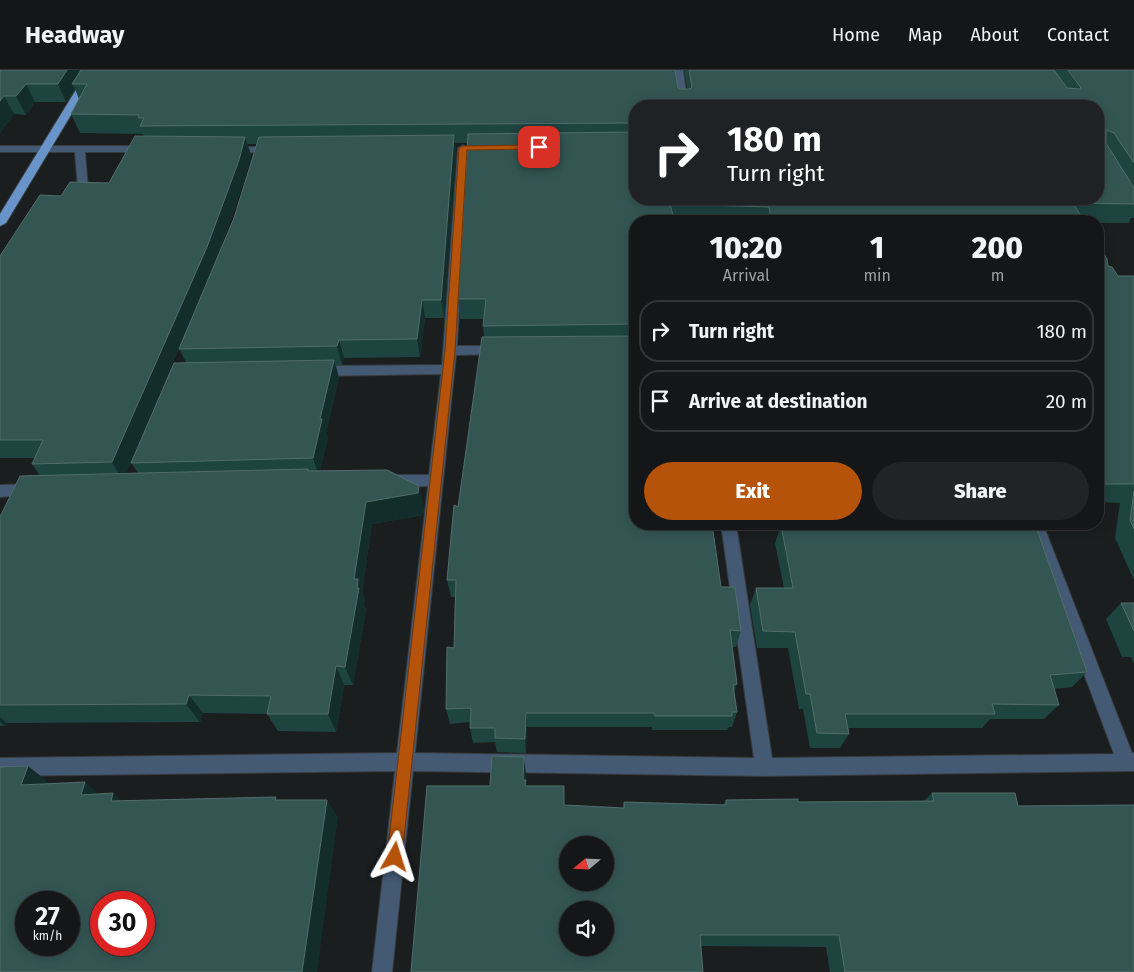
<!DOCTYPE html>
<html lang="en">
<head>
<meta charset="utf-8">
<style>
	body { margin:0; font-family:"Fira Sans",sans-serif; background:#212324; color:#f1f3f6; height:100vh; display:flex; flex-direction:column; font-size:19px; white-space:nowrap }
	* { box-sizing:border-box; margin:0 }
	p { font-size:16px; color:#9d9fa1 }
	.icon { flex:none; width:28px; height:28px; fill:none; stroke:currentColor; stroke-width:2; stroke-linecap:round; stroke-linejoin:round }
	.map { position:relative; flex:1; overflow:hidden }
	.drawer { position:absolute; left:629px; top:145px; width:475px; height:315px; display:flex; flex-direction:column; background:#141617; border-radius:20px; box-shadow:0 2px 12px #0003,0 0 0 1px #333536 }
	.drawer>* { flex:none }
	.top-card { position:absolute; left:629px; top:30px; width:475px; height:105px; border-radius:20px; box-shadow:0 2px 12px #0003,0 0 0 1px #333536; background:#202124; color:#fff; overflow:hidden }
	.needle { width:32px; rotate:251deg }
	.tools { position:absolute; left:559px; top:766px; display:grid; gap:10px }
	.tools a { display:grid; place-items:center; width:55px; height:55px; border-radius:50%; background:#141617; box-shadow:0 2px 12px #0003,0 0 0 1px #333536; font-size:25px }
	.speed { position:absolute; left:15px; top:821px; display:flex; gap:10px; font-size:25px; font-weight:700; text-align:center }
	.speed>* { display:grid; place-content:center; width:65px; height:65px; border-radius:50%; background:#141617; box-shadow:0 2px 12px #0003,0 0 0 1px #333536; line-height:1 }
	.speed small { font-size:12px; font-weight:400 }
	.speed .limit { border:8px solid #d22; background:#fff; color:#111 }
	.pin { position:absolute; display:grid; place-items:center; width:42px; height:42px; color:#fff; margin:-21px; border-radius:10px; box-shadow:0 2px 8px #0006 }
	.me { position:absolute; width:55px; margin:-28px; rotate:6deg; stroke-linejoin:round; filter:drop-shadow(0 0 4px #0008) }
	.turn { display:flex; align-items:center; gap:18px; height:105px; padding:0 15px; font-size:22px }
	.turn .icon { width:65px; height:65px; stroke-width:2.5 }
	.turn b { display:block; font-size:35px; line-height:42px }
	.eta { display:flex; justify-content:space-evenly; align-items:center; height:85px; text-align:center }
	.eta b { font-size:30px; font-weight:800; line-height:35px }
	.cta { display:flex; gap:10px; margin-top:auto; padding:10px 15px }
	.cta a { flex:1; height:58px; border-radius:30px; background:#b45309; color:#fff; font-size:20px; font-weight:800; line-height:58px; text-align:center }
	.cta a+a { background:#212324; color:#f1f3f6 }
	ul { padding:0; list-style:none }
	li { display:flex; align-items:center; gap:15px; height:62px; margin:0 10px 8px; padding:0 5px; border:2px solid #333536; border-radius:20px }
	li div { flex:1 }
	li b { display:block; font-size:19px }
	li em { font-style:normal }
	header { display:flex; align-items:center; gap:30px; box-sizing:border-box; height:70px; padding:0 25px; background:#141617; border-bottom:1px solid #333536 }
	header strong { font-size:24px }
	nav { display:flex; gap:28px; margin-inline-start:auto; font-size:18px }
	.map>svg:first-child { display:block }
	.lines { fill:none; stroke-linecap:round; stroke-linejoin:round }
	.minor-casing { stroke:#383b3c; stroke-width:2 }
	.major-casing { stroke:#383b3c; stroke-width:2 }
	.minor { fill:#445973; fill-rule:evenodd }
	.major { fill:#6894ca; fill-rule:evenodd }
	.wall { fill:#1e4440; fill-rule:evenodd }
	.shaded-wall { fill:#132d2b }
	.building { fill:#345653; stroke:#516e6b; fill-rule:evenodd }
	.route { fill:#b45309; stroke:#753606 }
</style>
</head>
<body>
<header>
<strong>Headway</strong>
<nav><a>Home</a><a>Map</a><a>About</a><a>Contact</a></nav>
</header>
<div class="map">
<svg width="1134" height="902" viewBox="0 0 1134 902">
	<rect width="100%" height="100%" fill="#1b1e1f"/>
	<g class="lines">
		<defs>
			<path id="minor" d="M 673,0 L 683,0 L 688,36 L 678,36 Z
				M 463,75 L 468,78 L 457,276 L 499,276 L 505,280 L 499,284 L 456,285 L 415,683 L 754,688 L 721,454 L 736,454 L 772,688 L 1114,684 L 1028,454 L 1043,454 L 1132,683 L 1134,683 L 1134,701 L 764,706 L 413,701 L 392,902 L 372,902 L 395,701 L 0,706 L 0,688 L 397,683 L 428,416 L 389,417 L 384,415 L 382,411 L 384,407 L 389,405 L 429,405 L 441,304 L 317,306 L 312,304 L 310,301 L 312,298 L 317,296 L 442,295 L 458,78 Z
				M 0,76 L 149,76 L 154,79 L 149,82 L 85,82 L 88,119 L 83,122 L 78,119 L 75,82 L 0,82 Z
				M 229,77 L 276,77 L 281,80 L 276,83 L 225,82 L 224,80 L 225,78 Z
				M 690,129 L 700,129 L 702,151 L 691,151 Z
				M 33,414 L 38,416 L 40,420 L 38,424 L 0,427 L 0,415 Z"/>
			<path id="major" d="M 88,0 L 98,0 L 6,153 L 0,156 L 0,144 Z"/>
		</defs>
		<use href="#minor" class="minor-casing"/>
		<use href="#major" class="major-casing"/>
		<use href="#minor" class="minor"/>
		<use href="#major" class="major"/>
	</g>
	<path class="wall" d="M 0,0 L 678,18 L 680,19 L 687,19 L 684,0 L 1134,0 L 1134,148 L 1131,148 L 1129,153 L 1098,153 L 1098,151 L 635,151 L 635,454 L 721,517 L 741,561 L 736,577 L 732,577 L 737,614 L 734,622 L 737,642 L 732,657 L 729,657 L 727,660 L 652,660 L 652,657 L 527,657 L 526,683 L 497,682 L 495,672 L 473,673 L 470,658 L 470,652 L 450,654 L 446,639 L 454,578 L 455,527 L 451,527 L 447,510 L 484,267 L 483,256 L 484,249 L 460,249 L 458,229 L 467,73 L 455,73 L 456,83 L 444,248 L 425,248 L 420,287 L 344,288 L 342,295 L 336,295 L 339,308 L 326,363 L 328,367 L 320,401 L 424,437 L 423,445 L 372,454 L 362,522 L 365,529 L 364,535 L 366,539 L 353,615 L 344,615 L 336,662 L 278,661 L 267,644 L 203,643 L 200,652 L 7,653 L 5,656 L 0,656 L 0,447 L 40,406 L 32,394 L 35,388 L 0,388 L 0,186 L 61,126 L 109,113 L 144,66 L 143,64 L 80,63 L 71,44 L 79,29 L 75,19 L 66,32 L 35,32 L 26,45 L 14,44 L 0,63 ZM 635,36 L 1098,129 L 701,129 L 702,133 L 692,133 L 635,129 ZM 247,74 L 257,74 L 234,148 L 215,194 L 245,108 L 251,85 ZM 210,205 L 179,279 L 186,292 L 131,393 L 138,403 L 126,403 Z
		M 1098,173 L 1108,196 L 1118,206 L 1134,206 L 1134,510 L 1115,468 L 1120,433 L 1098,432 Z
		M 781,454 L 1035,454 L 1087,602 L 1072,617 L 1054,619 L 1059,635 L 1044,649 L 990,649 L 982,658 L 848,658 L 849,664 L 840,678 L 810,678 L 803,639 L 799,639 L 788,578 L 757,578 L 750,535 L 756,518 L 784,518 L 775,473 L 781,455 L 782,455 Z
		M 1121,533 L 1134,533 L 1134,594 L 1131,587 L 1122,587 L 1106,549 Z
		M 526,704 L 526,716 L 564,735 L 623,738 L 624,732 L 723,735 L 726,730 L 798,732 L 924,731 L 932,723 L 1018,736 L 1134,902 L 830,902 L 826,877 L 701,876 L 490,716 Z"/>
	<path class="shaded-wall" d="M 67,0 L 87,0 L 72,14 L 75,19 L 66,32 L 58,14 Z
		M 26,14 L 35,32 L 26,45 L 16,26 Z
		M 4,26 L 14,44 L 0,63 L 0,31 Z
		M 454,65 L 456,83 L 444,248 L 441,230 Z
		M 245,67 L 251,85 L 245,108 L 214,195 L 123,410 L 112,392 Z
		M 422,230 L 425,248 L 420,287 L 417,269 Z
		M 339,270 L 344,288 L 342,295 L 337,276 Z
		M 334,290 L 339,308 L 326,363 L 328,367 L 319,406 L 313,388 L 320,349 Z
		M 419,416 L 424,437 L 423,445 L 372,454 L 362,522 L 365,529 L 364,535 L 366,539 L 353,615 L 345,597 L 354,509 L 366,432 Z
		M 336,596 L 344,615 L 336,662 L 328,644 Z
		M 189,625 L 203,643 L 200,652 L 186,634 Z
		M 526,643 L 527,657 L 526,683 L 525,669 Z
		M 0,647 L 7,653 L 5,656 L 0,652 Z
		M 524,687 L 526,704 L 525,713 L 526,710 L 527,727 L 523,710 Z
		M 28,696 L 52,715 L 21,715 Z
		M 85,712 L 106,730 L 81,725 Z
		M 113,723 L 134,741 L 111,731 Z
		M 327,730 L 338,747 L 317,902 L 302,902 Z"/>
	<path class="building" d="M 0,0 L 67,0 L 58,14 L 26,14 L 16,26 L 4,26 L 0,31 Z
		M 81,0 L 675,0 L 678,18 L 680,19 L 690,19 L 692,17 L 689,0 L 1054,0 L 1067,18 L 1079,19 L 1081,18 L 1068,0 L 1134,0 L 1134,93 L 1114,63 L 1106,60 L 1106,73 L 1134,118 L 1134,134 L 1073,133 L 1084,151 L 771,151 L 769,137 L 670,134 L 673,145 L 667,146 L 667,151 L 635,151 L 635,254 L 483,256 L 486,229 L 458,229 L 468,64 L 635,62 L 635,129 L 692,129 L 692,133 L 706,133 L 706,129 L 1098,129 L 1098,36 L 635,36 L 635,53 L 140,56 L 144,48 L 138,48 L 139,45 L 71,44 L 87,14 L 72,14 Z
		M 454,65 L 441,230 L 422,230 L 417,269 L 339,270 L 337,276 L 179,279 L 234,148 L 259,67 Z
		M 135,66 L 245,67 L 239,90 L 207,177 L 112,392 L 32,394 L 43,370 L 0,370 L 0,186 L 40,125 L 61,126 L 70,112 L 109,113 Z
		M 1098,173 L 1107,189 L 1108,196 L 1112,197 L 1118,206 L 1134,206 L 1134,414 L 1098,414 Z
		M 635,266 L 635,454 L 712,454 L 721,517 L 735,517 L 741,561 L 730,560 L 737,614 L 733,615 L 737,642 L 732,642 L 732,646 L 655,646 L 654,643 L 526,643 L 525,669 L 495,668 L 495,658 L 470,658 L 471,638 L 446,639 L 447,577 L 454,578 L 456,510 L 447,510 L 454,435 L 458,437 L 482,267 Z
		M 334,290 L 320,349 L 322,349 L 313,388 L 131,393 L 174,293 Z
		M 308,399 L 308,401 L 387,400 L 419,416 L 418,423 L 366,432 L 354,509 L 358,509 L 357,519 L 359,518 L 345,597 L 336,596 L 328,644 L 267,644 L 271,626 L 189,625 L 186,634 L 0,635 L 0,447 L 20,406 Z
		M 1134,421 L 1134,459 L 1130,450 Z
		M 786,454 L 1035,454 L 1087,602 L 1050,605 L 1059,635 L 992,634 L 995,644 L 845,644 L 849,664 L 817,663 L 810,624 L 806,624 L 795,562 L 763,561 L 756,518 L 793,518 L 781,455 L 786,455 Z
		M 1121,533 L 1134,533 L 1134,561 Z
		M 492,686 L 524,687 L 523,710 L 526,710 L 525,716 L 564,716 L 564,735 L 624,738 L 624,732 L 726,735 L 726,730 L 798,729 L 798,732 L 934,731 L 932,723 L 1015,723 L 1018,736 L 1134,735 L 1134,902 L 845,902 L 839,865 L 700,865 L 703,902 L 411,902 L 427,716 L 490,716 ZM 568,775 L 605,775 L 605,812 L 568,812 ZM 568,840 L 605,840 L 605,878 L 568,878 Z
		M 28,696 L 21,715 L 85,712 L 81,725 L 113,723 L 111,731 L 276,727 L 275,730 L 327,730 L 302,902 L 0,902 L 0,697 ZM 26,832 L 69,832 L 69,875 L 26,875 ZM 101,832 L 144,832 L 144,875 L 101,875 Z"/>
	<path class="route" d="M 539,75 L 543,77 L 542,79 L 467,80 L 455,281 L 402,787 L 400,793 L 395,795 L 390,793 L 387,787 L 445,281 L 459,78 L 463,76 Z"/>
</svg>
<div class="tools">
<a><svg class="needle" viewBox="-14 -14 28 28"><path d="M0-13l5 13h-10z" fill="#e53935"/><path d="M0 13l5-13h-10z" fill="#9d9fa1"/></svg></a>
<a><svg class="icon" aria-label="sound" viewBox="0 0 24 24"><path d="M4 9h4l5-4v14l-5-4H4zM17 9q2 3 0 6"/></svg></a>
</div>
<div class="speed"><div>27<small>km/h</small></div><div class="limit">30</div></div>
<div class="pin" style="left:539px;top:77px;background:#d93025"><svg class="icon" aria-label="arrive" viewBox="0 0 24 24"><path d="M6 21V4h12l-3 4 3 4H6"/></svg></div>
<svg class="me" style="left:395px;top:787px" viewBox="-20 -20 40 40"><path d="M0-17L14 15 0 8-14 15z" fill="#b45309" stroke="#fff" stroke-width="4"/></svg>
<div class="top-card">
<div class="turn"><svg class="icon" aria-label="right" viewBox="0 0 24 24"><path d="M7 20v-9h11M14 6l5 5-5 5"/></svg><div><b>180 m</b>Turn right</div></div>
</div>
<section class="drawer">
<div class="eta">
<div><b>10:20</b><p>Arrival</p></div>
<div><b>1</b><p>min</p></div>
<div><b>200</b><p>m</p></div>
</div>
<ul>
<li><svg class="icon" aria-label="right" viewBox="0 0 24 24"><path d="M7 20v-9h11M14 6l5 5-5 5"/></svg><div><b>Turn right</b></div><em>180 m</em></li>
<li><svg class="icon" aria-label="arrive" viewBox="0 0 24 24"><path d="M6 21V4h12l-3 4 3 4H6"/></svg><div><b>Arrive at destination</b></div><em>20 m</em></li>
</ul>
<div class="cta"><a>Exit</a><a>Share</a></div>
</section>
</div>
</body>
</html>
